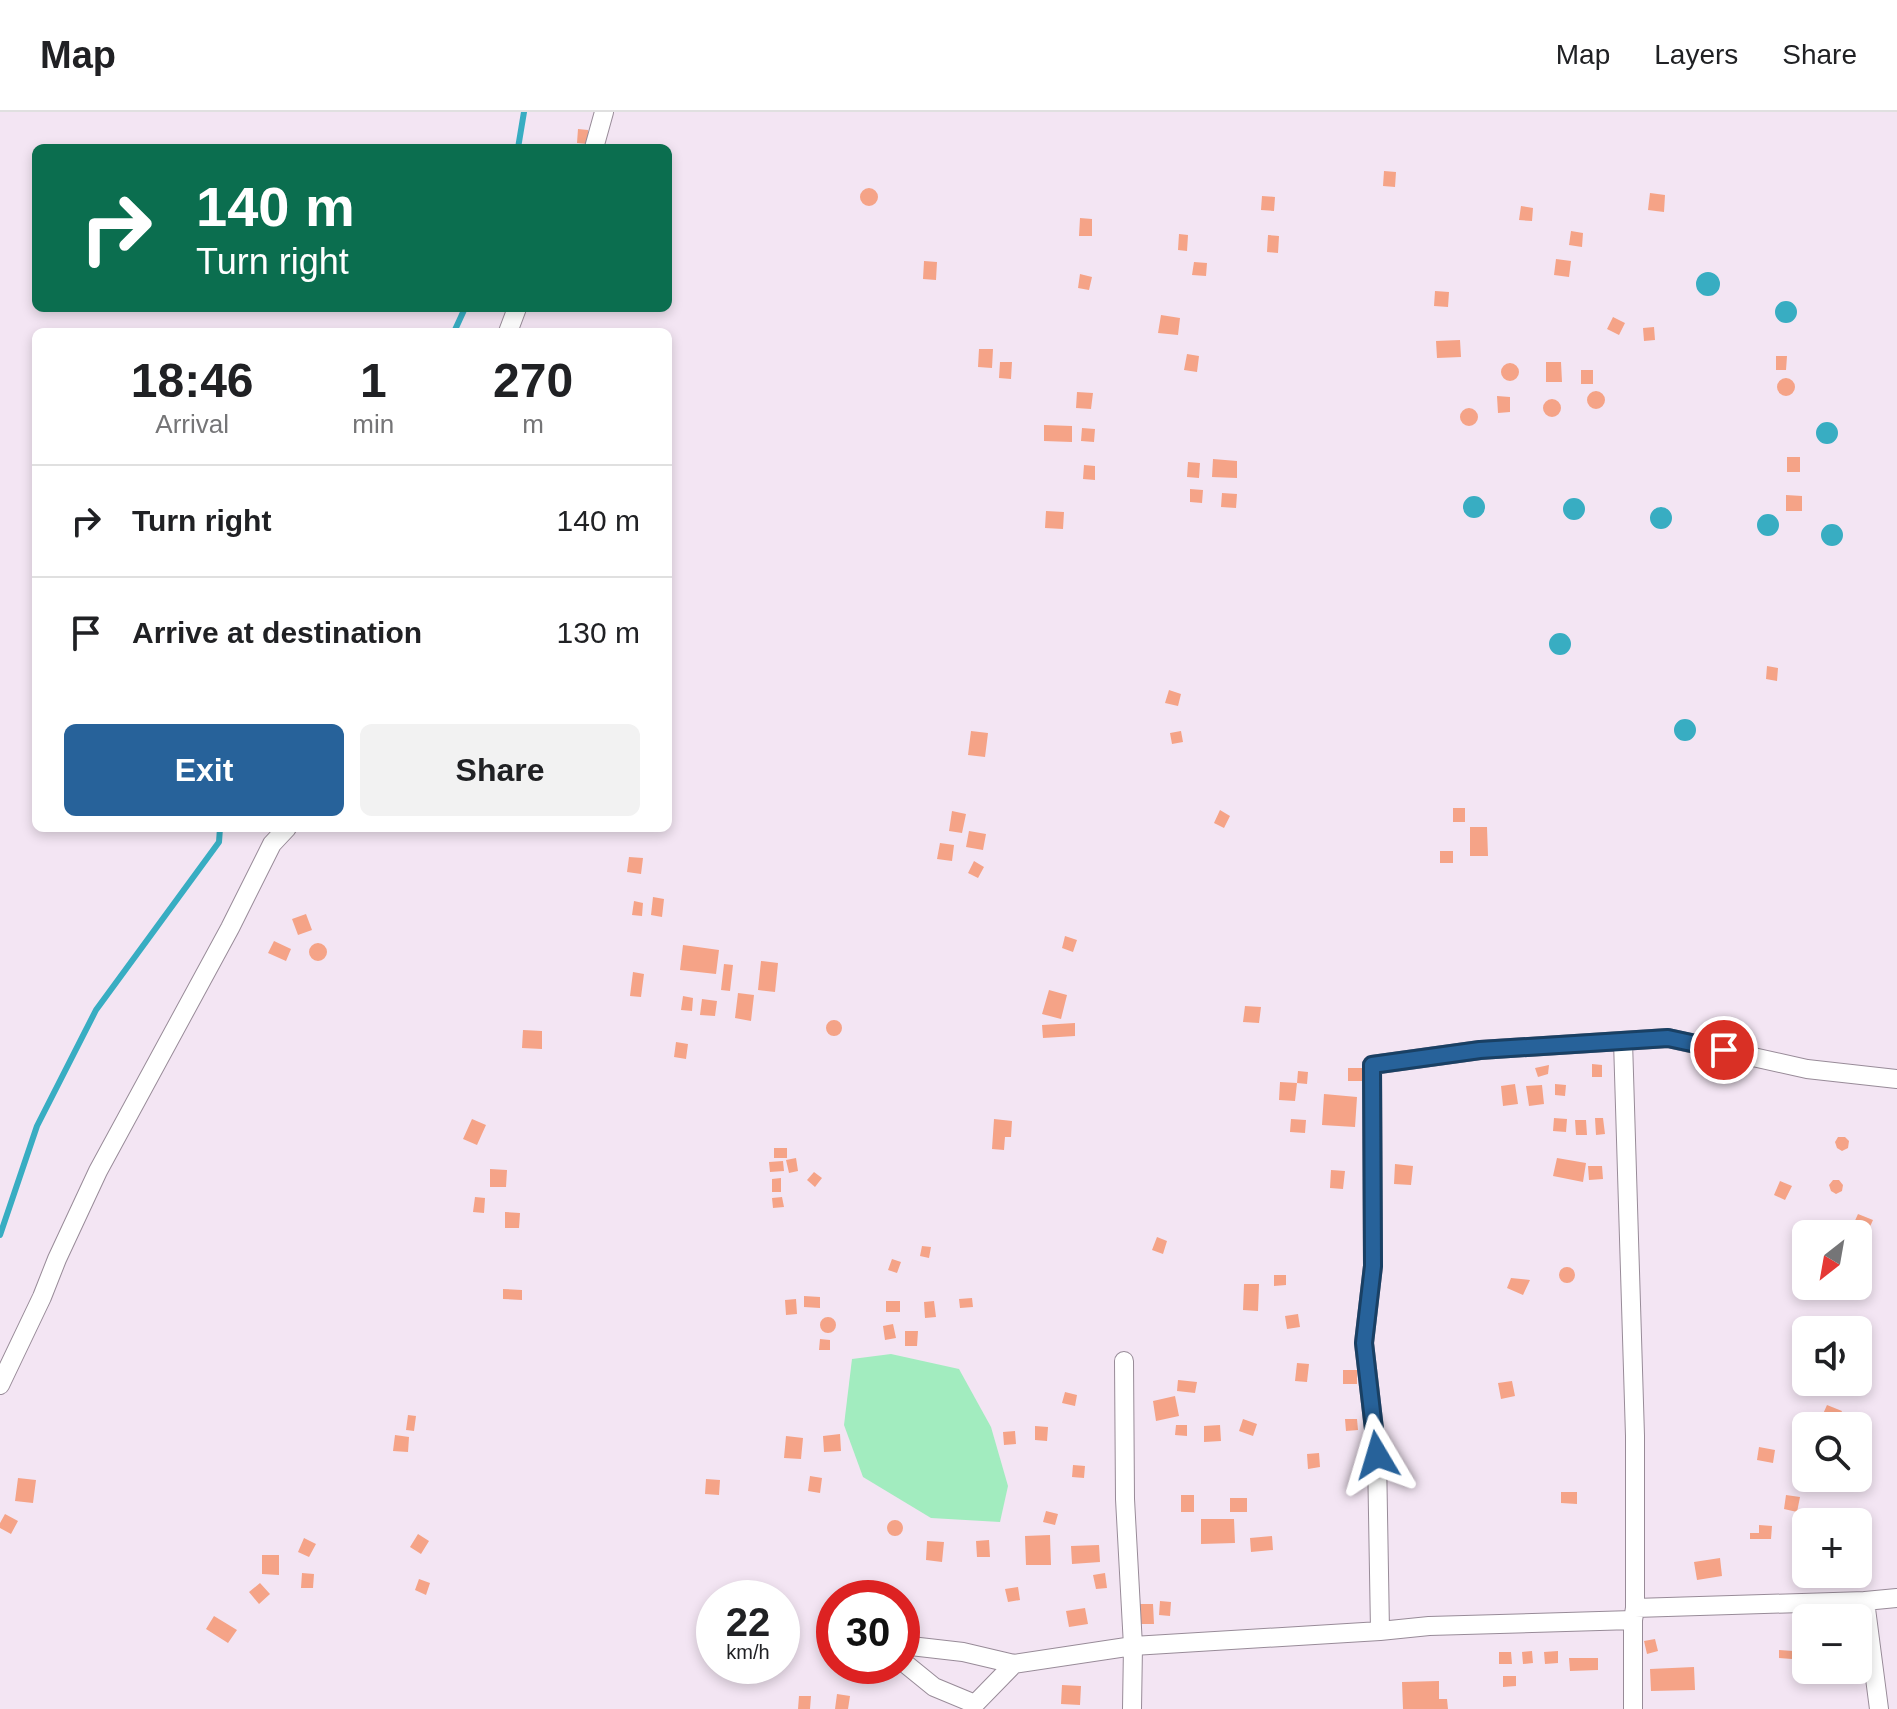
<!DOCTYPE html>
<html lang="en">
<head>
<meta charset="utf-8">
<style>
	body { margin:0; font-family:Arial,sans-serif; background:#f2f2f2; color:#202124; height:100vh; display:flex; flex-direction:column; font-size:30px; white-space:nowrap }
	* { box-sizing:border-box; margin:0 }
	p { font-size:26px; color:#757577 }
	.icon { flex:none; width:44px; height:44px; fill:none; stroke:currentColor; stroke-width:2; stroke-linecap:round; stroke-linejoin:round }
	.map { position:relative; flex:1; overflow:hidden }
	.details { position:absolute; left:32px; top:216px; width:640px; height:504px; display:flex; flex-direction:column; background:#fff; border-radius:12px; box-shadow:0 4px 12px #0003 }
	.details>* { flex:none }
	.banner { position:absolute; left:32px; top:32px; width:640px; height:168px; border-radius:12px; box-shadow:0 4px 12px #0003; background:#0b6e4f; color:#fff; overflow:hidden }
	.needle { width:52px; rotate:211deg }
	.buttons { position:absolute; left:1792px; top:1108px; display:grid; gap:16px }
	.buttons a { display:grid; place-items:center; width:80px; height:80px; border-radius:12px; background:#fff; box-shadow:0 4px 12px #0003; font-size:40px }
	.speed { position:absolute; left:696px; top:1468px; display:flex; gap:16px; font-size:40px; font-weight:700; text-align:center }
	.speed>* { display:grid; place-content:center; width:104px; height:104px; border-radius:50%; background:#fff; box-shadow:0 4px 12px #0003; line-height:1 }
	.speed small { font-size:20px; font-weight:400 }
	.speed .limit { border:12px solid #d22; background:#fff; color:#111 }
	.pin { position:absolute; display:grid; place-items:center; width:68px; height:68px; color:#fff; margin:-34px; border:4px solid #fff; border-radius:50%; box-shadow:0 2px 8px #0007 }
	.me { position:absolute; width:88px; margin:-44px; rotate:353deg; stroke-linejoin:round; filter:drop-shadow(0 0 6px #0008) }
	.turn { display:flex; align-items:center; gap:28px; height:168px; padding:0 32px; font-size:36px }
	.turn .icon { width:104px; height:104px; stroke-width:2.5 }
	.turn b { display:block; font-size:56px; line-height:68px }
	.eta { display:flex; justify-content:space-evenly; align-items:center; height:136px; text-align:center }
	.eta b { font-size:48px; font-weight:700; line-height:56px }
	.cta { display:flex; gap:16px; margin-top:auto; padding:16px 32px }
	.cta a { flex:1; height:92px; border-radius:12px; background:#27629a; color:#fff; font-size:32px; font-weight:700; line-height:92px; text-align:center }
	.cta a+a { background:#f2f2f2; color:#202124 }
	ul { padding:0; list-style:none }
	li { display:flex; align-items:center; gap:24px; height:112px; padding:0 32px; border-top:2px solid #e0e0e0 }
	li div { flex:1 }
	li b { display:block; font-size:30px }
	li em { font-style:normal }
	header { display:flex; align-items:center; gap:48px; box-sizing:border-box; height:112px; padding:0 40px; background:#fff; border-bottom:2px solid #e0e0e0 }
	header strong { font-size:38px }
	nav { display:flex; gap:44px; margin-inline-start:auto; font-size:28px }
	.map>svg:first-child { display:block }
	.green { fill:#a2ecbf }
	.water { fill:#38adc2 }
	.lines { fill:none; stroke-linecap:round; stroke-linejoin:round }
	.stream { stroke:#38adc2; stroke-width:6 }
	.building { fill:#f5a387 }
	.minor-casing { stroke:#988b98; stroke-width:20 }
	.minor { stroke:#fff; stroke-width:18 }
	.route-casing { stroke:#194064; stroke-width:20 }
	.route { stroke:#27629a; stroke-width:14 }
</style>
</head>
<body>
<header>
<strong>Map</strong>
<nav><a>Map</a><a>Layers</a><a>Share</a></nav>
</header>
<div class="map">
<svg width="1897" height="1597" viewBox="0 0 1897 1597">
	<rect width="100%" height="100%" fill="#f3e5f3"/>
	<path class="green" d="M 891,1242 L 959,1257 L 991,1315 L 1008,1374 L 1000,1410 L 931,1406 L 863,1365 L 844,1313 L 852,1247 Z"/>
	<path class="water" d="M1696 172a12 12 0 1 1 24 0a12 12 0 1 1-24 0Z
		M1775 200a11 11 0 1 1 22 0a11 11 0 1 1-22 0Z
		M1816 321a11 11 0 1 1 22 0a11 11 0 1 1-22 0Z
		M1463 395a11 11 0 1 1 22 0a11 11 0 1 1-22 0Z
		M1563 397a11 11 0 1 1 22 0a11 11 0 1 1-22 0Z
		M1650 406a11 11 0 1 1 22 0a11 11 0 1 1-22 0Z
		M1757 413a11 11 0 1 1 22 0a11 11 0 1 1-22 0Z
		M1821 423a11 11 0 1 1 22 0a11 11 0 1 1-22 0Z
		M1549 532a11 11 0 1 1 22 0a11 11 0 1 1-22 0Z
		M1674 618a11 11 0 1 1 22 0a11 11 0 1 1-22 0Z"/>
	<g class="lines">
		<path class="stream" d="M 518,36 L 524,0
			M 454,220 L 465,196
			M 0,1123 L 37,1014 L 96,898 L 219,730 L 220,716"/>
	</g>
	<path class="building" d="M 578,17 L 588,18 L 588,32 L 577,31 Z
		M 1384,59 L 1396,60 L 1395,75 L 1383,74 Z
		M860 85a9 9 0 1 1 18 0a9 9 0 1 1-18 0Z
		M 1650,81 L 1665,83 L 1664,100 L 1648,98 Z
		M 1262,84 L 1275,85 L 1274,99 L 1261,98 Z
		M 1521,94 L 1533,96 L 1532,109 L 1519,108 Z
		M 1080,106 L 1092,107 L 1092,124 L 1079,124 Z
		M 1571,119 L 1583,121 L 1582,135 L 1569,133 Z
		M 1179,122 L 1188,123 L 1187,139 L 1178,138 Z
		M 1268,123 L 1279,124 L 1278,141 L 1267,140 Z
		M 1556,147 L 1571,149 L 1569,165 L 1554,163 Z
		M 924,149 L 937,150 L 936,168 L 923,167 Z
		M 1194,150 L 1207,151 L 1206,164 L 1192,163 Z
		M 1080,162 L 1092,165 L 1089,178 L 1078,176 Z
		M 1435,179 L 1449,180 L 1448,195 L 1434,194 Z
		M 1161,203 L 1180,206 L 1178,223 L 1158,221 Z
		M 1613,205 L 1625,211 L 1619,223 L 1607,217 Z
		M 1654,215 L 1655,228 L 1644,229 L 1643,216 Z
		M 1460,228 L 1461,245 L 1437,246 L 1436,229 Z
		M 979,237 L 993,237 L 992,256 L 978,255 Z
		M 1187,242 L 1199,244 L 1197,260 L 1184,258 Z
		M 1776,244 L 1787,244 L 1786,258 L 1776,258 Z
		M 1000,250 L 1012,250 L 1011,267 L 999,266 Z
		M 1546,250 L 1561,250 L 1562,270 L 1546,270 Z
		M1501 260a9 9 0 1 1 18 0a9 9 0 1 1-18 0Z
		M 1581,258 L 1593,258 L 1593,272 L 1581,272 Z
		M1777 275a9 9 0 1 1 18 0a9 9 0 1 1-18 0Z
		M1587 288a9 9 0 1 1 18 0a9 9 0 1 1-18 0Z
		M 1077,280 L 1093,281 L 1091,297 L 1076,296 Z
		M 1497,284 L 1510,285 L 1510,300 L 1498,301 Z
		M1543 296a9 9 0 1 1 18 0a9 9 0 1 1-18 0Z
		M1460 305a9 9 0 1 1 18 0a9 9 0 1 1-18 0Z
		M 1044,313 L 1072,314 L 1072,330 L 1044,329 Z
		M 1082,316 L 1095,317 L 1094,330 L 1081,329 Z
		M 1787,345 L 1800,345 L 1800,360 L 1787,360 Z
		M 1213,347 L 1237,349 L 1237,366 L 1212,365 Z
		M 1188,350 L 1200,351 L 1199,366 L 1187,365 Z
		M 1084,353 L 1095,354 L 1095,368 L 1083,367 Z
		M 1190,377 L 1203,378 L 1202,391 L 1190,390 Z
		M 1222,381 L 1237,382 L 1236,396 L 1221,395 Z
		M 1786,383 L 1802,384 L 1802,399 L 1786,399 Z
		M 1046,399 L 1064,400 L 1063,417 L 1045,416 Z
		M 1767,554 L 1778,556 L 1777,569 L 1766,567 Z
		M 1169,578 L 1181,582 L 1178,594 L 1165,591 Z
		M 971,619 L 988,621 L 985,645 L 968,643 Z
		M 1181,619 L 1183,630 L 1172,632 L 1170,621 Z
		M 1453,696 L 1465,696 L 1465,710 L 1453,710 Z
		M 1220,698 L 1230,704 L 1224,716 L 1214,711 Z
		M 952,699 L 966,702 L 962,721 L 949,719 Z
		M 1470,715 L 1487,715 L 1488,744 L 1470,744 Z
		M 969,719 L 986,722 L 983,738 L 966,735 Z
		M 940,731 L 954,733 L 952,749 L 937,747 Z
		M 1440,739 L 1453,739 L 1453,751 L 1440,751 Z
		M 629,745 L 643,746 L 641,762 L 627,760 Z
		M 974,749 L 984,755 L 978,766 L 968,761 Z
		M 653,785 L 664,787 L 662,805 L 651,803 Z
		M 634,789 L 643,791 L 642,804 L 632,803 Z
		M 306,802 L 312,818 L 298,823 L 292,807 Z
		M 1065,824 L 1077,828 L 1073,840 L 1062,836 Z
		M 274,829 L 291,837 L 286,849 L 268,841 Z
		M309 840a9 9 0 1 1 18 0a9 9 0 1 1-18 0Z
		M 683,833 L 719,838 L 716,862 L 680,858 Z
		M 761,849 L 778,851 L 775,880 L 758,878 Z
		M 724,852 L 733,853 L 730,879 L 721,878 Z
		M 633,860 L 644,862 L 641,885 L 630,884 Z
		M 1049,878 L 1067,883 L 1061,907 L 1042,902 Z
		M 738,881 L 754,883 L 751,909 L 735,906 Z
		M 683,884 L 693,886 L 692,899 L 681,898 Z
		M 702,887 L 717,889 L 715,904 L 700,903 Z
		M 1245,894 L 1261,895 L 1259,911 L 1243,910 Z
		M826 916a8 8 0 1 1 16 0a8 8 0 1 1-16 0Z
		M 1075,911 L 1075,924 L 1043,926 L 1042,913 Z
		M 523,918 L 542,919 L 542,937 L 522,936 Z
		M 676,930 L 688,932 L 686,947 L 674,945 Z
		M 1592,952 L 1602,953 L 1602,965 L 1592,965 Z
		M 1549,953 L 1548,962 L 1538,965 L 1535,956 Z
		M 1348,956 L 1362,956 L 1362,969 L 1348,969 Z
		M 1298,959 L 1308,960 L 1307,972 L 1297,971 Z
		M 1280,970 L 1297,971 L 1295,989 L 1279,988 Z
		M 1515,972 L 1518,992 L 1503,994 L 1501,974 Z
		M 1555,972 L 1566,973 L 1565,984 L 1555,983 Z
		M 1542,973 L 1544,992 L 1529,994 L 1526,974 Z
		M 1324,982 L 1357,985 L 1355,1015 L 1322,1013 Z
		M 1554,1006 L 1567,1007 L 1566,1020 L 1553,1019 Z
		M 1595,1006 L 1603,1006 L 1605,1022 L 1596,1023 Z
		M 472,1007 L 486,1013 L 477,1033 L 463,1027 Z
		M 994,1007 L 1012,1009 L 1011,1025 L 1005,1025 L 1004,1038 L 992,1037 Z
		M 1291,1007 L 1306,1008 L 1305,1021 L 1290,1020 Z
		M 1575,1008 L 1586,1008 L 1587,1023 L 1576,1023 Z
		M 1838,1025 L 1845,1025 L 1849,1029 L 1848,1036 L 1842,1039 L 1837,1036 L 1835,1030 Z
		M 774,1036 L 787,1036 L 787,1046 L 774,1046 Z
		M 796,1046 L 798,1059 L 789,1061 L 786,1048 Z
		M 1557,1046 L 1586,1051 L 1583,1070 L 1553,1064 Z
		M 783,1049 L 784,1059 L 770,1060 L 769,1050 Z
		M 1395,1052 L 1413,1054 L 1411,1073 L 1394,1072 Z
		M 1588,1054 L 1602,1054 L 1603,1067 L 1589,1068 Z
		M 490,1057 L 507,1058 L 506,1075 L 490,1075 Z
		M 1331,1058 L 1345,1059 L 1343,1077 L 1330,1076 Z
		M 814,1060 L 822,1066 L 815,1075 L 807,1068 Z
		M 781,1066 L 781,1080 L 772,1080 L 772,1067 Z
		M 1833,1068 L 1839,1068 L 1843,1073 L 1842,1079 L 1836,1082 L 1831,1079 L 1829,1073 Z
		M 1780,1069 L 1792,1074 L 1785,1088 L 1774,1083 Z
		M 475,1085 L 485,1086 L 484,1101 L 473,1100 Z
		M 782,1085 L 784,1095 L 773,1096 L 772,1086 Z
		M 505,1100 L 520,1101 L 519,1116 L 505,1116 Z
		M 1858,1102 L 1873,1108 L 1868,1119 L 1853,1113 Z
		M 1817,1112 L 1820,1122 L 1807,1122 L 1805,1115 Z
		M 1157,1125 L 1167,1129 L 1163,1142 L 1152,1138 Z
		M 922,1134 L 931,1135 L 929,1146 L 920,1144 Z
		M 892,1147 L 901,1150 L 897,1161 L 888,1158 Z
		M1559 1163a8 8 0 1 1 16 0a8 8 0 1 1-16 0Z
		M 1274,1163 L 1286,1163 L 1286,1173 L 1274,1174 Z
		M 1511,1166 L 1530,1168 L 1523,1183 L 1507,1176 Z
		M 1244,1172 L 1259,1172 L 1258,1199 L 1243,1198 Z
		M 503,1177 L 522,1178 L 522,1188 L 503,1187 Z
		M 804,1184 L 820,1185 L 820,1196 L 804,1195 Z
		M 972,1186 L 973,1195 L 960,1196 L 959,1187 Z
		M 796,1187 L 797,1202 L 786,1203 L 785,1188 Z
		M 886,1189 L 900,1189 L 900,1200 L 886,1200 Z
		M 934,1189 L 936,1205 L 925,1206 L 924,1190 Z
		M 1298,1202 L 1300,1215 L 1287,1217 L 1285,1204 Z
		M820 1213a8 8 0 1 1 16 0a8 8 0 1 1-16 0Z
		M 893,1212 L 896,1226 L 885,1228 L 883,1214 Z
		M 905,1219 L 918,1219 L 917,1234 L 905,1234 Z
		M 820,1227 L 830,1228 L 830,1238 L 819,1238 Z
		M 1297,1251 L 1309,1252 L 1307,1270 L 1295,1269 Z
		M 1343,1258 L 1357,1258 L 1357,1272 L 1343,1272 Z
		M 1178,1268 L 1197,1270 L 1195,1281 L 1177,1279 Z
		M 1512,1269 L 1515,1284 L 1501,1287 L 1498,1271 Z
		M 1065,1280 L 1077,1283 L 1075,1294 L 1062,1291 Z
		M 1175,1284 L 1179,1304 L 1156,1309 L 1153,1289 Z
		M 1827,1293 L 1842,1299 L 1838,1308 L 1823,1302 Z
		M 408,1303 L 416,1304 L 414,1319 L 406,1318 Z
		M 1243,1307 L 1257,1312 L 1253,1324 L 1239,1319 Z
		M 1345,1307 L 1357,1307 L 1358,1318 L 1346,1319 Z
		M 1176,1313 L 1187,1313 L 1187,1324 L 1175,1323 Z
		M 1220,1313 L 1221,1329 L 1204,1330 L 1204,1314 Z
		M 1035,1314 L 1048,1315 L 1047,1329 L 1035,1328 Z
		M 1015,1319 L 1016,1332 L 1004,1333 L 1003,1320 Z
		M 840,1322 L 841,1339 L 824,1340 L 823,1324 Z
		M 395,1323 L 409,1325 L 408,1340 L 393,1339 Z
		M 786,1324 L 803,1326 L 801,1347 L 784,1346 Z
		M 1759,1335 L 1775,1338 L 1773,1351 L 1757,1348 Z
		M 1319,1341 L 1320,1355 L 1308,1357 L 1307,1342 Z
		M 1073,1353 L 1085,1354 L 1084,1366 L 1072,1365 Z
		M 810,1364 L 822,1366 L 820,1381 L 808,1379 Z
		M 18,1366 L 36,1368 L 33,1391 L 15,1389 Z
		M 706,1367 L 720,1368 L 719,1383 L 705,1382 Z
		M 1561,1380 L 1577,1380 L 1577,1392 L 1561,1391 Z
		M 1181,1383 L 1194,1383 L 1194,1400 L 1181,1400 Z
		M 1786,1383 L 1800,1385 L 1797,1400 L 1784,1397 Z
		M 1230,1386 L 1247,1386 L 1247,1400 L 1230,1400 Z
		M 1046,1399 L 1058,1402 L 1055,1413 L 1043,1410 Z
		M 5,1402 L 18,1409 L 11,1422 L 0,1416 L 0,1411 Z
		M 1201,1407 L 1234,1407 L 1235,1431 L 1201,1432 Z
		M887 1416a8 8 0 1 1 16 0a8 8 0 1 1-16 0Z
		M 1759,1413 L 1772,1414 L 1771,1427 L 1750,1427 L 1750,1421 L 1759,1421 Z
		M 418,1422 L 429,1429 L 421,1442 L 410,1435 Z
		M 1050,1423 L 1051,1453 L 1026,1453 L 1025,1424 Z
		M 1272,1424 L 1273,1438 L 1251,1440 L 1250,1426 Z
		M 304,1426 L 316,1432 L 309,1445 L 298,1440 Z
		M 989,1428 L 990,1445 L 977,1445 L 976,1429 Z
		M 927,1429 L 944,1430 L 942,1450 L 926,1448 Z
		M 1099,1433 L 1100,1450 L 1072,1452 L 1071,1434 Z
		M 262,1443 L 279,1443 L 279,1463 L 262,1462 Z
		M 1720,1446 L 1722,1464 L 1697,1468 L 1694,1450 Z
		M 302,1461 L 314,1462 L 313,1476 L 301,1476 Z
		M 1105,1461 L 1107,1476 L 1096,1477 L 1093,1463 Z
		M 419,1467 L 430,1471 L 426,1483 L 415,1478 Z
		M 260,1471 L 270,1482 L 259,1492 L 249,1480 Z
		M 1018,1475 L 1020,1488 L 1008,1490 L 1005,1477 Z
		M 1160,1489 L 1171,1490 L 1170,1504 L 1159,1503 Z
		M 1139,1492 L 1153,1492 L 1154,1512 L 1140,1512 Z
		M 1085,1496 L 1088,1512 L 1069,1515 L 1066,1499 Z
		M 214,1504 L 237,1518 L 228,1531 L 206,1517 Z
		M 1655,1527 L 1658,1539 L 1647,1542 L 1644,1529 Z
		M 1779,1538 L 1793,1539 L 1792,1547 L 1779,1546 Z
		M 1532,1539 L 1533,1551 L 1523,1552 L 1522,1540 Z
		M 1558,1539 L 1558,1551 L 1545,1552 L 1544,1540 Z
		M 1499,1540 L 1511,1540 L 1512,1552 L 1499,1552 Z
		M 1569,1546 L 1598,1546 L 1598,1558 L 1570,1559 Z
		M 1694,1555 L 1695,1578 L 1651,1579 L 1650,1557 Z
		M 1830,1558 L 1849,1558 L 1850,1564 L 1831,1566 Z
		M 1503,1564 L 1516,1564 L 1516,1574 L 1503,1575 Z
		M 1439,1569 L 1439,1587 L 1447,1587 L 1448,1597 L 1403,1597 L 1402,1570 Z
		M 1062,1573 L 1081,1574 L 1080,1593 L 1061,1592 Z
		M 837,1582 L 850,1584 L 848,1597 L 835,1597 Z
		M 799,1584 L 811,1584 L 810,1597 L 798,1597 Z"/>
	<g class="lines">
		<defs>
			<path id="minor" d="M 594,36 L 604,0
				M 508,220 L 517,196
				M 1623,929 L 1635,1324 L 1635,1496
				M 1124,1249 L 1125,1387 L 1133,1534 L 1132,1597
				M 0,1273 L 42,1185 L 57,1147 L 98,1059 L 230,816 L 272,732 L 287,716
				M 1865,1489 L 1879,1597
				M 1380,1519 L 1377,1343 L 1364,1231 L 1373,1154 L 1372,953 L 1480,938 L 1668,926 L 1807,957 L 1897,967
				M 902,1533 L 963,1540 L 1014,1552
				M 902,1549 L 934,1575 L 975,1592 L 1014,1552 L 1133,1534 L 1380,1519 L 1429,1514 L 1633,1508 L 1635,1496 L 1865,1489 L 1897,1486
				M 1633,1597 L 1633,1508"/>
		</defs>
		<use href="#minor" class="minor-casing"/>
		<use href="#minor" class="minor"/>
	</g>
	<g class="lines">
		<defs>
			<path id="route" d="M 1377,1343 L 1364,1231 L 1373,1154 L 1372,953 L 1480,938 L 1668,926 L 1724,938"/>
		</defs>
		<use href="#route" class="route-casing"/>
		<use href="#route" class="route"/>
	</g>
</svg>
<div class="buttons">
<a><svg class="needle" viewBox="-14 -14 28 28"><path d="M0-13l5 13h-10z" fill="#e53935"/><path d="M0 13l5-13h-10z" fill="#757577"/></svg></a>
<a><svg class="icon" aria-label="sound" viewBox="0 0 24 24"><path d="M4 9h4l5-4v14l-5-4H4zM17 9q2 3 0 6"/></svg></a>
<a><svg class="icon" aria-label="search" viewBox="0 0 24 24"><circle cx="10" cy="10" r="6"/><path d="M15 15l6 6"/></svg></a>
<a>+</a>
<a>−</a>
</div>
<div class="speed"><div>22<small>km/h</small></div><div class="limit">30</div></div>
<div class="pin" style="left:1724px;top:938px;background:#d93025"><svg class="icon" aria-label="arrive" viewBox="0 0 24 24"><path d="M6 21V4h12l-3 4 3 4H6"/></svg></div>
<svg class="me" style="left:1377px;top:1343px" viewBox="-20 -20 40 40"><path d="M0-17L14 15 0 8-14 15z" fill="#27629a" stroke="#fff" stroke-width="4"/></svg>
<div class="banner">
<div class="turn"><svg class="icon" aria-label="right" viewBox="0 0 24 24"><path d="M7 20v-9h11M14 6l5 5-5 5"/></svg><div><b>140 m</b>Turn right</div></div>
</div>
<section class="details">
<div class="eta">
<div><b>18:46</b><p>Arrival</p></div>
<div><b>1</b><p>min</p></div>
<div><b>270</b><p>m</p></div>
</div>
<ul>
<li><svg class="icon" aria-label="right" viewBox="0 0 24 24"><path d="M7 20v-9h11M14 6l5 5-5 5"/></svg><div><b>Turn right</b></div><em>140 m</em></li>
<li><svg class="icon" aria-label="arrive" viewBox="0 0 24 24"><path d="M6 21V4h12l-3 4 3 4H6"/></svg><div><b>Arrive at destination</b></div><em>130 m</em></li>
</ul>
<div class="cta"><a>Exit</a><a>Share</a></div>
</section>
</div>
</body>
</html>
